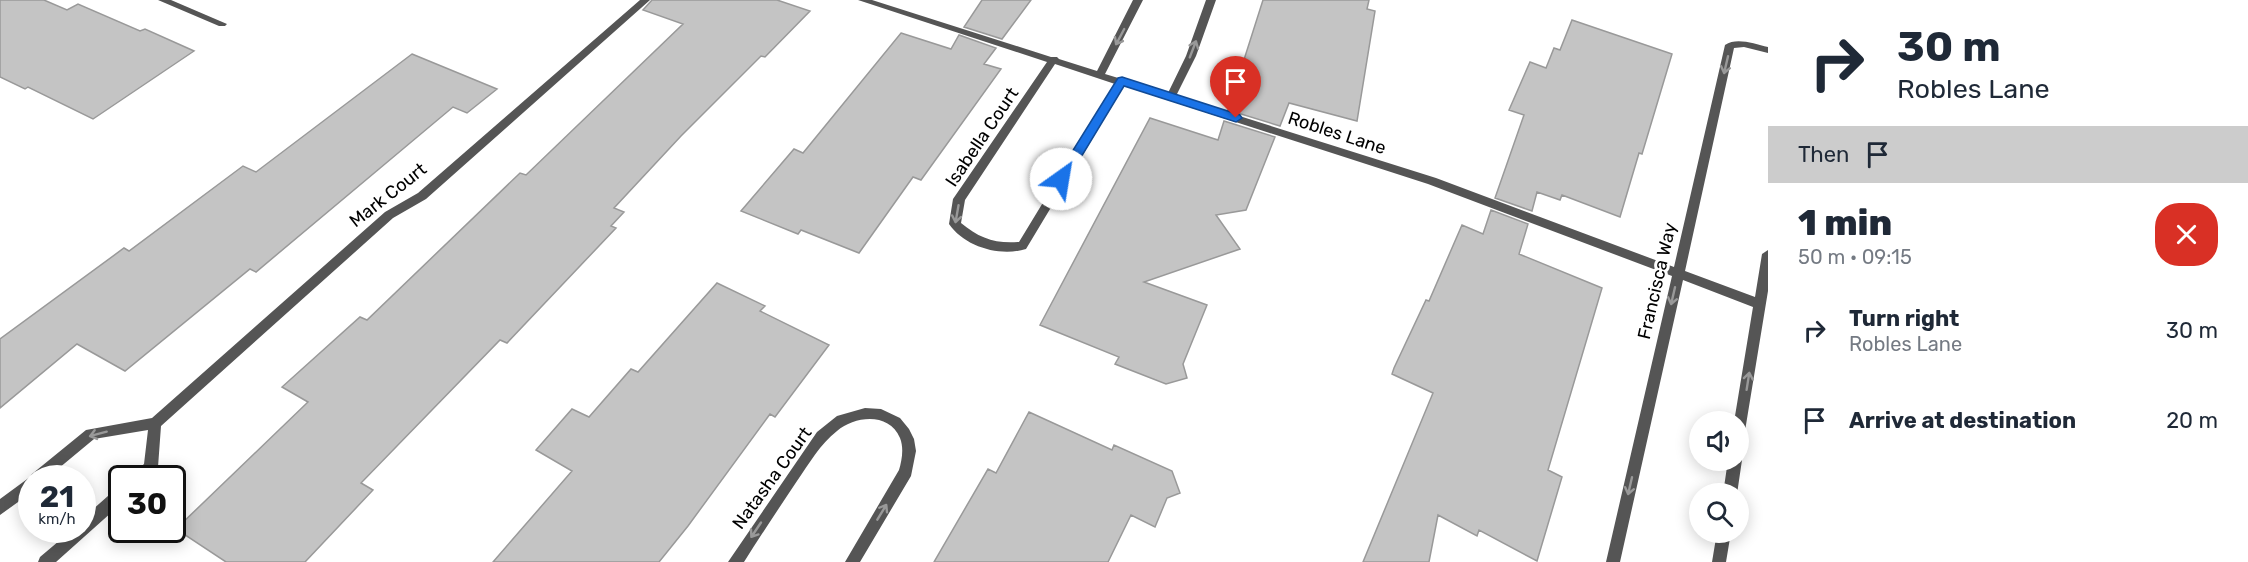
<!DOCTYPE html>
<html lang="en">
<head>
<meta charset="utf-8">
<style>
	body { margin:0; font-family:Rubik,sans-serif; background:#f2f2f3; color:#1f2937; height:100vh; display:flex; flex-direction:column; font-size:22px; white-space:nowrap }
	* { box-sizing:border-box; margin:0 }
	p { font-size:20px; color:#747a83 }
	.icon { flex:none; width:33px; height:33px; fill:none; stroke:currentColor; stroke-width:2; stroke-linecap:round; stroke-linejoin:round }
	.map { position:relative; flex:1; overflow:hidden }
	.side { display:flex; flex-direction:column; background:#fff; width:480px }
	.side>* { flex:none }
	.guide { background:#fff; color:#1f2937; overflow:hidden }
	.controls { position:absolute; left:1689px; top:411px; display:grid; gap:12px }
	.controls a { display:grid; place-items:center; width:60px; height:60px; border-radius:50%; background:#fff; box-shadow:0 3px 15px #0003; font-size:30px }
	.speed { position:absolute; left:18px; top:465px; display:flex; gap:12px; font-size:30px; font-weight:700; text-align:center }
	.speed>* { display:grid; place-content:center; width:78px; height:78px; border-radius:50%; background:#fff; box-shadow:0 3px 15px #0003; line-height:1 }
	.speed small { font-size:15px; font-weight:400 }
	.speed .limit { border:3px solid #111; border-radius:9px; background:#fff; color:#111 }
	.pin { position:absolute; display:grid; place-items:center; width:51px; height:51px; color:#fff; margin:-62px -26px; border-radius:50% 50% 50% 0; rotate:-45deg; box-shadow:0 0 6px #0007 }
	.pin .icon { rotate:45deg }
	.me { position:absolute; width:66px; margin:-33px; rotate:32deg; stroke-linejoin:round; filter:drop-shadow(0 0 4px #0008) }
	.turn { display:flex; align-items:center; gap:21px; height:126px; padding:0 30px; font-size:27px }
	.turn .icon { width:78px; height:78px; stroke-width:2.5 }
	.turn b { display:block; font-size:42px; line-height:51px }
	.then { display:flex; align-items:center; height:57px; padding:0 30px; background:#0003; gap:12px; font-size:22px }
	.round { display:grid; place-items:center; flex:none; width:63px; height:63px; border-radius:24px; background:#f2f2f3 }
	.head { display:flex; align-items:center; justify-content:space-between; height:102px; padding:0 30px }
	h1 { font-size:36px; font-weight:800; line-height:45px }
	ul { padding:0; list-style:none }
	li { display:flex; align-items:center; gap:18px; height:90px; padding:0 30px }
	li div { flex:1 }
	li b { display:block; font-size:22px }
	li em { font-style:normal }
	main { display:flex; flex:1; min-height:0 }
	.map>svg:first-child { display:block }
	.building { fill:#c4c4c4; stroke:#999; stroke-width:1.5 }
	.lines { fill:none; stroke-linecap:round; stroke-linejoin:round }
	.minor { fill:#555; fill-rule:evenodd }
	.oneway { stroke:#999 }
	.route { fill:#1a73e8; stroke:#114b97; stroke-width:1.5 }
	.labels { text-anchor:middle; stroke-width:6; stroke-linejoin:round; paint-order:stroke }
	.street-label { font-size:18px; fill:#000; stroke:#fff }
</style>
</head>
<body>
<main>
<div class="map">
<svg width="1768" height="562" viewBox="0 0 1768 562">
	<rect width="100%" height="100%" fill="#fff"/>
	<path class="building" d="M 0,0 L 44,0 L 67,10 L 78,4 L 140,31 L 145,29 L 194,51 L 93,119 L 28,87 L 25,89 L 0,77 Z
		M 652,0 L 777,0 L 810,11 L 765,57 L 761,56 L 681,136 L 614,208 L 624,212 L 611,226 L 616,228 L 507,343 L 500,340 L 361,483 L 373,490 L 305,562 L 226,562 L 176,529 L 308,402 L 282,387 L 360,317 L 367,320 L 520,173 L 526,175 L 683,24 L 643,10 Z
		M 982,0 L 1031,0 L 1002,39 L 964,27 Z
		M 1263,0 L 1369,0 L 1367,9 L 1375,11 L 1357,121 L 1289,103 L 1280,126 L 1228,110 Z
		M 1572,20 L 1672,54 L 1642,154 L 1639,153 L 1620,217 L 1562,195 L 1560,200 L 1537,192 L 1532,211 L 1495,198 L 1524,115 L 1509,110 L 1530,62 L 1546,68 L 1554,48 L 1560,50 Z
		M 901,33 L 951,49 L 959,35 L 996,48 L 984,64 L 1001,69 L 921,180 L 913,177 L 859,253 L 801,230 L 798,234 L 741,211 L 794,149 L 803,153 Z
		M 412,54 L 497,89 L 467,113 L 453,107 L 256,272 L 250,269 L 125,371 L 77,344 L 0,408 L 0,339 L 124,248 L 129,251 L 243,166 L 256,172 Z
		M 1150,118 L 1218,140 L 1224,121 L 1275,137 L 1246,210 L 1216,215 L 1240,249 L 1144,282 L 1207,305 L 1183,364 L 1187,378 L 1166,384 L 1115,364 L 1119,357 L 1040,325 Z
		M 1491,210 L 1528,224 L 1519,254 L 1602,288 L 1548,470 L 1562,477 L 1537,561 L 1479,530 L 1477,536 L 1438,515 L 1429,562 L 1363,562 L 1433,393 L 1392,374 L 1394,368 L 1426,300 L 1429,301 L 1462,225 L 1483,234 Z
		M 717,283 L 765,306 L 760,311 L 829,345 L 775,417 L 770,414 L 688,526 L 659,562 L 493,562 L 572,471 L 536,450 L 572,409 L 589,417 L 631,369 L 638,372 Z
		M 1029,412 L 1112,450 L 1114,445 L 1172,471 L 1180,493 L 1167,498 L 1155,527 L 1131,515 L 1108,562 L 934,562 L 988,469 L 996,473 Z"/>
	<g class="lines">
		<path class="minor" d="M 158,0 L 171,0 L 227,24 L 225,26 L 219,26 Z
			M 640,0 L 650,0 L 426,199 L 393,218 L 161,426 L 158,467 L 148,478 L 131,478 L 133,474 L 144,464 L 148,430 L 94,439 L 47,478 L 32,478 L 32,492 L 0,515 L 0,499 L 30,477 L 32,474 L 86,430 L 152,418 L 385,212 L 418,193 Z
			M 858,0 L 872,0 L 1051,57 L 1057,57 L 1059,59 L 1097,71 L 1133,0 L 1143,0 L 1105,74 L 1168,93 L 1186,56 L 1206,0 L 1216,0 L 1196,56 L 1176,96 L 1436,178 L 1674,267 L 1725,45 C 1737,37 1754,44 1768,47 L 1768,53 L 1744,47 L 1734,48 L 1685,271 L 1755,297 L 1762,254 L 1768,250 L 1768,291 L 1743,443 L 1738,445 L 1738,422 L 1734,422 L 1753,307 L 1683,280 L 1620,562 L 1606,562 L 1672,276 L 1428,184 L 1124,86 L 1026,249 C 1000,257 965,247 949,224 L 953,199 L 1047,62 ZM 1055,64 L 1115,84 L 1019,242 C 995,244 979,238 961,223 L 965,200 Z
			M 865,408 L 881,409 L 900,418 L 909,429 L 914,439 L 916,451 L 911,476 L 860,562 L 845,562 L 899,470 C 902,460 904,448 900,438 C 889,412 855,416 837,431 C 820,444 809,464 797,481 C 779,508 761,535 744,562 L 728,562 L 817,432 L 837,416 Z
			M 1738,455 L 1742,460 L 1737,494 L 1723,494 L 1728,460 L 1738,460 Z
			M 122,487 L 122,503 L 56,562 L 38,562 L 40,557 L 72,530 L 82,530 L 82,519 L 117,488 Z
			M 1717,532 L 1731,532 L 1726,562 L 1712,562 Z"/>
	</g>
	<defs><path id="oneway-shaft" d="M-6 0H5M1.5-3L5.5 0L1.5 3" fill="none" stroke-width="1.6" stroke-linecap="round" stroke-linejoin="round" transform="scale(1.5)"/></defs>
	<g class="oneway">
		<use href="#oneway-shaft" transform="translate(1120 37) rotate(118)"/>
		<use href="#oneway-shaft" transform="translate(1193 49) rotate(-69)"/>
		<use href="#oneway-shaft" transform="translate(1726 65) rotate(103)"/>
		<use href="#oneway-shaft" transform="translate(957 214) rotate(100)"/>
		<use href="#oneway-shaft" transform="translate(1673 296) rotate(103)"/>
		<use href="#oneway-shaft" transform="translate(1748 381) rotate(-81)"/>
		<use href="#oneway-shaft" transform="translate(98 434) rotate(165)"/>
		<use href="#oneway-shaft" transform="translate(1630 486) rotate(103)"/>
		<use href="#oneway-shaft" transform="translate(882 512) rotate(-59)"/>
		<use href="#oneway-shaft" transform="translate(756 530) rotate(124)"/>
	</g>
	<path class="route" d="M 1122,77 L 1240,115 L 1242,118 L 1236,122 L 1124,86 L 1066,182 L 1057,182 L 1057,176 L 1118,78 Z"/>
	<g class="labels">
		<g class="street-label">
			<text transform="translate(1337 133) rotate(18)" y="6">Robles Lane</text>
			<text transform="translate(982 137) rotate(-56)" y="6">Isabella Court</text>
			<text transform="translate(388 195) rotate(-38)" y="6">Mark Court</text>
			<text transform="translate(1657 281) rotate(-77)" y="6">Francisca Way</text>
			<text transform="translate(772 478) rotate(-54)" y="6">Natasha Court</text>
		</g>
	</g>
</svg>
<div class="controls">
<a><svg class="icon" aria-label="sound" viewBox="0 0 24 24"><path d="M4 9h4l5-4v14l-5-4H4zM17 9q2 3 0 6"/></svg></a>
<a><svg class="icon" aria-label="search" viewBox="0 0 24 24"><circle cx="10" cy="10" r="6"/><path d="M15 15l6 6"/></svg></a>
</div>
<div class="speed"><div>21<small>km/h</small></div><div class="limit">30</div></div>
<div class="pin" style="left:1236px;top:118px;background:#d93025"><svg class="icon" aria-label="arrive" viewBox="0 0 24 24"><path d="M6 21V4h12l-3 4 3 4H6"/></svg></div>
<svg class="me" style="left:1061px;top:179px" viewBox="-20 -20 40 40"><circle r="19" fill="#fff"/><path d="M0-13L10 11 0 6-10 11z" fill="#1a73e8"/></svg>
</div>
<section class="side">
<div class="guide">
<div class="turn"><svg class="icon" aria-label="right" viewBox="0 0 24 24"><path d="M7 20v-9h11M14 6l5 5-5 5"/></svg><div><b>30 m</b>Robles Lane</div></div>
<div class="then">Then<svg class="icon" aria-label="arrive" viewBox="0 0 24 24"><path d="M6 21V4h12l-3 4 3 4H6"/></svg></div>
</div>
<div class="head"><div><h1>1 min</h1><p>50 m · 09:15</p></div><a class="round" style="background:#d93025;color:#fff"><svg class="icon" aria-label="close" viewBox="0 0 24 24"><path d="M6 6l12 12M18 6L6 18"/></svg></a></div>
<ul>
<li><svg class="icon" aria-label="right" viewBox="0 0 24 24"><path d="M7 20v-9h11M14 6l5 5-5 5"/></svg><div><b>Turn right</b><p>Robles Lane</p></div><em>30 m</em></li>
<li><svg class="icon" aria-label="arrive" viewBox="0 0 24 24"><path d="M6 21V4h12l-3 4 3 4H6"/></svg><div><b>Arrive at destination</b></div><em>20 m</em></li>
</ul>
</section>
</main>
</body>
</html>
